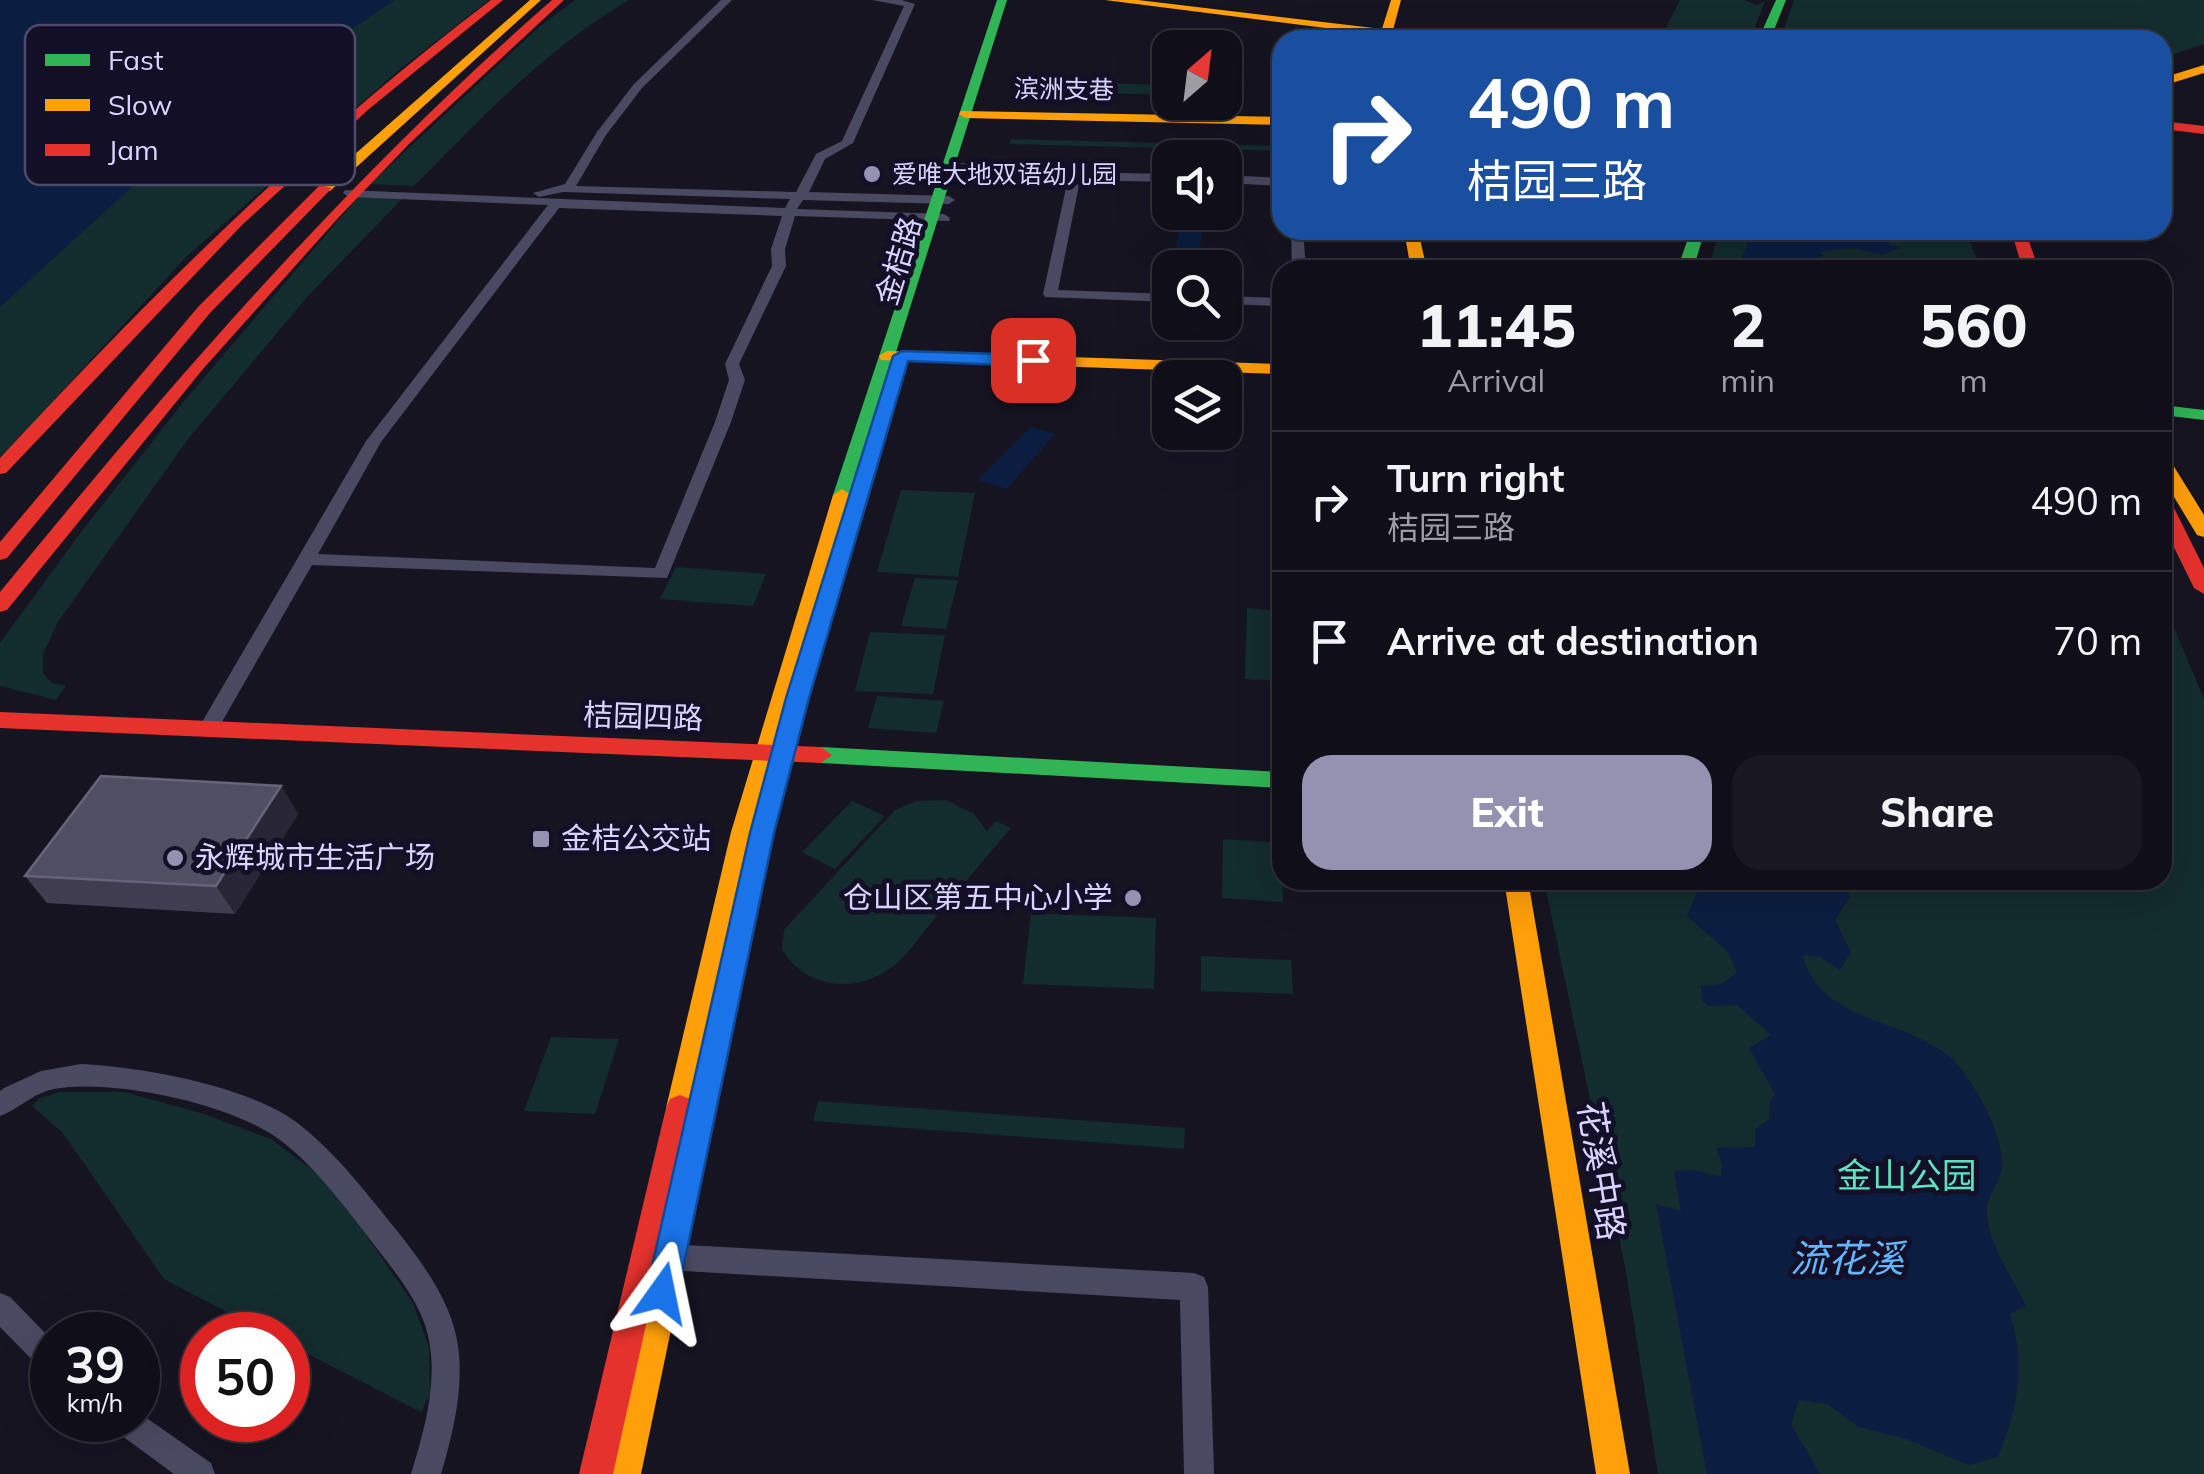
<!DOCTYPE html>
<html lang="en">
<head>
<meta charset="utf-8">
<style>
	body { margin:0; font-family:Mulish,"Noto Sans SC",sans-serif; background:#191822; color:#f1f3f6; height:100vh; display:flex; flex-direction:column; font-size:38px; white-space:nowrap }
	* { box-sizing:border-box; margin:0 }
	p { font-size:32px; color:#9c9ca2 }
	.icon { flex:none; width:55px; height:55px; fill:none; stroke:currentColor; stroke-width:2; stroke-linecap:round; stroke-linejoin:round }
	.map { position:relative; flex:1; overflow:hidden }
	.details { position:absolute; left:1272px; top:260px; width:900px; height:630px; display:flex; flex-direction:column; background:#100f19; border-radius:30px; box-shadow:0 10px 40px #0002,0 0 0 2px #302f38 }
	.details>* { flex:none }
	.banner { position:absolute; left:1272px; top:30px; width:900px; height:210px; border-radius:30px; box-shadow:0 10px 40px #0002,0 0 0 2px #302f38; background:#1a4fa0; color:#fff; overflow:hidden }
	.needle { width:65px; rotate:28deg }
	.controls { position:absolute; left:1152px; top:30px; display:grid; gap:20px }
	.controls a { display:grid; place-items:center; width:90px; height:90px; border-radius:20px; background:#100f19; box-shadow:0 10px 40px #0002,0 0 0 2px #302f38; font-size:50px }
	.speed { position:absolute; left:30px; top:1312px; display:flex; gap:20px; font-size:50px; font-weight:700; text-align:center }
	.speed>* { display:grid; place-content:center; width:130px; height:130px; border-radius:50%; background:#100f19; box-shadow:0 10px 40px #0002,0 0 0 2px #302f38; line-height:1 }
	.speed small { font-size:25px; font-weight:400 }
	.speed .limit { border:15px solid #d22; background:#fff; color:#111 }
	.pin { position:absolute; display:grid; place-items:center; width:85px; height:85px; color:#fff; margin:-42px; border-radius:20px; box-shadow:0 5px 15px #0006 }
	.me { position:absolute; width:110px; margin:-55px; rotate:12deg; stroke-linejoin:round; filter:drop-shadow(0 0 8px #0008) }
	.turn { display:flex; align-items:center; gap:35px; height:210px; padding:0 30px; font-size:45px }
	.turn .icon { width:130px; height:130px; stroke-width:2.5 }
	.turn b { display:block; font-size:70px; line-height:85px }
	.eta { display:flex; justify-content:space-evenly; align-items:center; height:170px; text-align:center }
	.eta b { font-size:60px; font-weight:800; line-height:70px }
	.button { display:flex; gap:20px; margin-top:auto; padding:20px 30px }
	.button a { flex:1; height:115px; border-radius:30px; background:#9591b1; color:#fff; font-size:40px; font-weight:800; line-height:115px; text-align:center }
	.button a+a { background:#191822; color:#f1f3f6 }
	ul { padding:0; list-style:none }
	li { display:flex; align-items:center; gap:30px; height:140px; padding:0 30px; border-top:2px solid #302f38 }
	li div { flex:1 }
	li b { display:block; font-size:38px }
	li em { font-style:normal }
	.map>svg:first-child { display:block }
	.green { fill:#132c2d }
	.water { fill:#0b1e41 }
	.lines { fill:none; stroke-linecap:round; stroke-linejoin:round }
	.street { fill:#4a4962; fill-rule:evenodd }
	.fast { fill:#30b455; fill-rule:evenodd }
	.slow { fill:#ff9f0a; fill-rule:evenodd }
	.jam { fill:#e5322d; fill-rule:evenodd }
	.wall { fill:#403d50 }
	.shaded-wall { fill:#282635 }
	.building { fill:#504e63; stroke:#66637b; stroke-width:2.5 }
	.route { fill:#1a73e8; stroke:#114b97; stroke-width:2.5 }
	.poi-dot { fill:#9591b1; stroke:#130f26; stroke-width:4 }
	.labels { text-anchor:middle; stroke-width:10; stroke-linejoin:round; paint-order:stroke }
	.far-street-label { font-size:25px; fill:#d9d4ff; stroke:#130f26 }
	.far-poi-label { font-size:25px; fill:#d9d4ff; stroke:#130f26; text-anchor:start }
	.street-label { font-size:30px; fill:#d9d4ff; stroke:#130f26 }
	.poi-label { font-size:30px; fill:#d9d4ff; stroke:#130f26; text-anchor:start }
	.near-street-label { font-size:35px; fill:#d9d4ff; stroke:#130f26 }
	.near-park-label { font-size:35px; fill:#5fe0c0; stroke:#130f26 }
	.near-water-label { font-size:38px; font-style:italic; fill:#62b6ff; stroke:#130f26 }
	.key { fill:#130f26; stroke:#4e4a67; stroke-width:2.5 }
	.key-label { font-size:28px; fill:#d9d4ff }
</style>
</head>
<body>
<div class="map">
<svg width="2204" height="1474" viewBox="0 0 2204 1474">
	<rect width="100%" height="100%" fill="#161421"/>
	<path class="green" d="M 372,0 L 489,0 L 399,70 L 186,257 L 0,458 L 0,297 L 173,144 Z
		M 575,0 L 629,0 C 543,51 484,116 414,186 L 370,184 L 539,27 Z
		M 1680,0 L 1744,0 L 1757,5 L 1765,1 L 1750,40 L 1660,40 Z
		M 1794,0 L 2204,0 L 2204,44 L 2163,58 L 2162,40 L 1780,40 Z
		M 1029,81 L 1170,85 L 1170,95 L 1026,91 Z
		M 1011,139 L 1282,146 L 1282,151 L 1009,144 Z
		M 359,196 L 403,198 L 308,296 L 188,439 L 58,622 L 43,654 L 43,673 L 52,683 L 66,686 L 56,700 L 0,686 L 0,643 L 81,532 L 185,400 Z
		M 1720,230 L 1963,230 L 1983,270 L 1708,270 Z
		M 901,490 L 975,493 L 958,577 L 877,572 Z
		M 676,567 L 766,574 L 753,606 L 660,599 Z
		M 915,578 L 958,580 L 946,629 L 901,626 Z
		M 2163,601 L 2204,699 L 2204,1474 L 1658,1474 L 1625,1266 L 1544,880 L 2162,880 Z
		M 1247,608 L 1282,611 L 1282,637 L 1271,658 L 1282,662 L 1282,681 L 1245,679 Z
		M 870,632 L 945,635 L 933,694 L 855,691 Z
		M 877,696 L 944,701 L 936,733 L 868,728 Z
		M 946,800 L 974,814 L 987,831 L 996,821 L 1011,828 C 984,859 958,891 931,923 C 920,936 909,953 896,964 C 860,994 806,991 782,949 L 784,930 L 895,810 L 917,801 Z
		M 852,801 L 885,816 L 835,869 L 802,852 Z
		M 1223,839 L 1282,843 L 1283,902 L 1222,898 Z
		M 1031,913 L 1156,918 L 1154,989 L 1023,984 Z
		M 1201,956 L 1291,960 L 1293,994 L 1201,991 Z
		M 551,1037 L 619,1039 L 595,1114 L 524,1111 Z
		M 60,1092 L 124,1092 L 201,1113 L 271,1139 L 331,1184 L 413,1303 L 429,1347 L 430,1394 L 421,1412 L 288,1344 L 288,1335 L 271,1335 L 164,1279 L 63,1133 L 32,1106 L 40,1098 Z
		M 818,1101 L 1185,1128 L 1184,1149 L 813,1121 Z"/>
	<path class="water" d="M 0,0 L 395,0 L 176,147 L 0,307 Z
		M 1181,213 L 1204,213 L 1198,267 L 1174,267 Z
		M 1745,230 L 1888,230 L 1890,245 L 1901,247 L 1883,255 L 1853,248 L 1820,252 L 1823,256 L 1811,260 L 1817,270 L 1735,270 L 1747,247 Z
		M 1031,427 L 1055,434 L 1007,489 L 978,480 Z
		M 1694,880 L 1843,880 L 1850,896 L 1835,920 L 1851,952 L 1840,970 L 1820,957 L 1803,955 C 1817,1021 1905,1019 1949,1056 C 1972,1076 2008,1140 2001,1171 C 1998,1186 1985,1198 1987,1214 C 1989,1246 2013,1278 2026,1306 L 2010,1314 C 2026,1365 2018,1408 1998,1457 L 1969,1465 L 1906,1439 L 1859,1427 L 1827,1404 L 1799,1400 L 1791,1424 L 1820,1474 L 1707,1474 L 1656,1204 L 1681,1211 L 1674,1171 L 1693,1170 L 1721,1177 L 1722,1164 L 1716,1148 L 1755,1147 L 1755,1129 L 1769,1120 L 1770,1102 L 1775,1094 L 1749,1048 L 1771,1035 L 1737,1005 L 1709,1006 L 1702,1000 L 1701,986 L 1721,984 L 1737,973 L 1728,952 L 1687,916 L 1697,893 Z"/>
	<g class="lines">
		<path class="street" d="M 721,0 L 732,0 L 642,88 L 606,135 L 576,186 L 796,192 L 816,154 L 842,141 L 904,6 L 872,0 L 901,0 L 915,4 L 853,143 L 825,159 L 809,192 L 949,196 L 955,200 L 949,204 L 803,200 L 797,209 L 944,214 L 950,218 L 949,221 L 795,216 L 785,249 L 786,266 L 739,364 L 745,380 L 731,422 L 667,578 L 312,565 L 215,734 L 201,734 L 198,729 L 366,441 L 548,205 L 349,197 L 343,193 L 345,190 L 785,208 L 790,199 L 563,192 L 539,197 L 533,193 L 565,184 L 597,132 L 634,84 ZM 559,208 L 782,216 L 771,249 L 772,266 L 725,364 L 729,380 L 715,422 L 655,568 L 318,554 L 381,442 Z
			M 948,162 L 1072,172 L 1170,174 L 1170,182 L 1080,180 L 1058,290 L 1170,294 L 1170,302 L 1045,297 L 1043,294 L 1068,179 L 944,169 L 944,163 Z
			M 1225,175 L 1282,178 L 1282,186 L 1225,183 Z
			M 1291,230 L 1303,230 L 1306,270 L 1292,270 Z
			M 1225,296 L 1282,298 L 1282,306 L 1225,304 Z
			M 81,1064 C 142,1067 251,1086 300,1125 C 337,1154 368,1195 398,1232 C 424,1265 452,1303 458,1346 C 464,1389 453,1433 441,1474 L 411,1474 C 425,1428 441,1373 425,1325 C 415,1295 391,1267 372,1242 C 345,1207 315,1166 280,1140 C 233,1104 112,1078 54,1089 C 33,1093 19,1109 0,1116 L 0,1091 L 4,1088 L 41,1071 Z
			M 667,1244 L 1194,1273 L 1204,1277 L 1208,1287 L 1214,1474 L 1184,1474 L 1180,1300 L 667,1270 L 657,1266 L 653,1257 L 657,1248 Z
			M 0,1293 L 10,1297 L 52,1340 L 52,1374 L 42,1370 L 0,1327 Z
			M 138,1412 L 211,1463 L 215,1474 L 174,1474 L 114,1430 L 109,1420 L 138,1420 Z"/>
		<path class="fast" d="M 997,0 L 1007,0 L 851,495 L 849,499 L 835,499 L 833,495 Z
			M 1776,0 L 1786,0 L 1770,40 L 1758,40 Z
			M 1691,230 L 1705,230 L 1693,270 L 1677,270 Z
			M 2162,405 L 2204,410 L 2204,420 L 2162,415 Z
			M 821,747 L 1282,772 L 1282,788 L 821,763 L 810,755 Z"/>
		<path class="slow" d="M 530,0 L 541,0 L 330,191 L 320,191 L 320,185 Z
			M 1105,0 L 1138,0 L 1382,29 L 1391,0 L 1401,0 L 1393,30 L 1456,40 L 1392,37 L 1391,40 L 1379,40 L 1381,35 Z
			M 2204,65 L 2204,73 L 2162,86 L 2162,78 Z
			M 961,111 L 1282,117 L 1282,125 L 965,118 L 959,114 Z
			M 1404,230 L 1418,230 L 1427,270 L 1411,270 Z
			M 887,351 L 1282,364 L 1282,374 L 881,360 L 879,356 Z
			M 2162,456 L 2168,457 L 2204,515 L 2204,537 L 2197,535 L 2162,477 Z
			M 842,489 L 851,495 L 755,832 L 714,1018 L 730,1019 L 734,1027 L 641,1474 L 607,1474 L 686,1118 L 670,1117 L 666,1108 L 731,832 L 833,495 Z
			M 1504,880 L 1528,880 L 1630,1474 L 1596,1474 Z"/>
		<path class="jam" d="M 491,0 L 503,0 L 369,109 L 242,225 L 6,473 L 0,474 L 0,458 C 153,293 311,136 491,0 Z
			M 552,0 L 564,0 L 410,143 L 339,217 L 203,369 L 7,610 L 0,612 L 0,592 C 172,382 347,179 552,0 Z
			M 2162,121 L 2204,126 L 2204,134 L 2162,129 Z
			M 320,185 L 332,188 L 210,313 L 7,558 L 0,560 L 0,542 L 198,307 Z
			M 2011,230 L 2025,230 L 2039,270 L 2023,270 Z
			M 2162,496 L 2171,502 L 2204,568 L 2204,594 L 2194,588 L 2162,523 Z
			M 0,712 L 821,747 L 832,755 L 821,763 L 0,728 Z
			M 680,1095 L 690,1099 L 694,1108 L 613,1474 L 579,1474 L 666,1108 L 670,1099 Z"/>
	</g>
	<path class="wall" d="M 281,786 L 298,814 L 235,914 L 47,903 L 25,876 Z"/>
	<path class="shaded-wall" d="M 281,786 L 298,814 L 235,914 L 216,886 Z"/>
	<path class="building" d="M 101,776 L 281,786 L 216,886 L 25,876 Z"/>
	<path class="route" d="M 902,351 L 1033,355 L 1041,360 L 1033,366 L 908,361 L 809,698 L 774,833 L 678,1293 L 673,1304 L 662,1309 L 651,1304 L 646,1293 L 750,833 L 786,698 L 893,356 Z"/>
	<g class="poi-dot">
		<circle cx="872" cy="174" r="10"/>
		<rect x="531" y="829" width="20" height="20" rx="5"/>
		<circle cx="175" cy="858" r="10"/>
		<circle cx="1133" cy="898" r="10"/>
	</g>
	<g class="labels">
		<g class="far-street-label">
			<text transform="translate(1064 89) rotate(1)" y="9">滨洲支巷</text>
		</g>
		<g class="far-poi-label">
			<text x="892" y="183">爱唯大地双语幼儿园</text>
		</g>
		<g class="street-label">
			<text transform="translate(899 261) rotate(-73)" y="10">金桔路</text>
			<text transform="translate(643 717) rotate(2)" y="10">桔园四路</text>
		</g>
		<g class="poi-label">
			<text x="561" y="849">金桔公交站</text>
			<text x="195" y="868">永辉城市生活广场</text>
			<text x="1113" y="908" text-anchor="end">仓山区第五中心小学</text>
		</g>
		<g class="near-street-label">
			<text transform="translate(1601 1171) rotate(81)" y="12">花溪中路</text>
		</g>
		<g class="near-park-label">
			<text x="1907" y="1188">金山公园</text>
		</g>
		<g class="near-water-label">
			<text x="1847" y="1272">流花溪</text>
		</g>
	</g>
	<rect x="25" y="25" width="330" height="160" rx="15" class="key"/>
	<rect x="45" y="54" width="45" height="12" fill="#30b455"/>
	<rect x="45" y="99" width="45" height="12" fill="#ff9f0a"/>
	<rect x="45" y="144" width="45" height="12" fill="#e5322d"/>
	<g class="key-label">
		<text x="108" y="70">Fast</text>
		<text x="108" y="115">Slow</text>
		<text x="108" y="160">Jam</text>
	</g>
</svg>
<div class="controls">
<a><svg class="needle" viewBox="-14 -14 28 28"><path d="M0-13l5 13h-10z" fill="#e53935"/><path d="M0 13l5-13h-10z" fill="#9c9ca2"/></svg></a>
<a><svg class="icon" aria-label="sound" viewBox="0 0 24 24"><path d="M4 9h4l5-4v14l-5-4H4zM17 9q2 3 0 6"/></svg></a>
<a><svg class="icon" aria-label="search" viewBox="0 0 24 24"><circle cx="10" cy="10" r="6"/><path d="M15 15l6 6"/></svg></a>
<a><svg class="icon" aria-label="layers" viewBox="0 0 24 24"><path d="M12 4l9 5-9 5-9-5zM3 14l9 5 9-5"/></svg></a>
</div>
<div class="speed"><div>39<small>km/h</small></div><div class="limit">50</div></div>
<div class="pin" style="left:1033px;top:360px;background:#d93025"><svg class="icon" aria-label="arrive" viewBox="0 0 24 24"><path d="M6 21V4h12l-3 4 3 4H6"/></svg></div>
<svg class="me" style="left:662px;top:1293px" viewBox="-20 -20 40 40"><path d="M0-17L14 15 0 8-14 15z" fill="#1a73e8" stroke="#fff" stroke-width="4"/></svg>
<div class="banner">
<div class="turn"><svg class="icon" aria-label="right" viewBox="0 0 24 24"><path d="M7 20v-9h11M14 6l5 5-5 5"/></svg><div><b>490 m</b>桔园三路</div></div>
</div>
<section class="details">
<div class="eta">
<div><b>11:45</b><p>Arrival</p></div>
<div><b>2</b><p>min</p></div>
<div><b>560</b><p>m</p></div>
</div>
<ul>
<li><svg class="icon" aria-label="right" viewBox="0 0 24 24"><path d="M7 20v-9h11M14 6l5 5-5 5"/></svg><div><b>Turn right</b><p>桔园三路</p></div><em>490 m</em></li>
<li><svg class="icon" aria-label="arrive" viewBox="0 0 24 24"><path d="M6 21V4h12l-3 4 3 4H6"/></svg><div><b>Arrive at destination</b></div><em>70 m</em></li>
</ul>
<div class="button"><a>Exit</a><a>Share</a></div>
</section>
</div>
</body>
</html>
